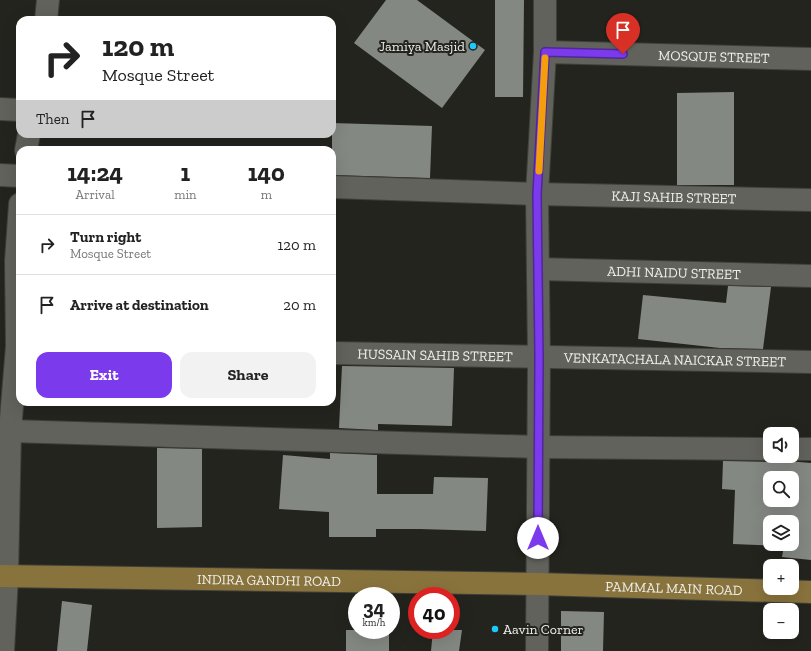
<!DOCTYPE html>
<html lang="en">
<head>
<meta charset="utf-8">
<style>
	body { margin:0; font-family:"Zilla Slab",serif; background:#f2f2f2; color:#222; height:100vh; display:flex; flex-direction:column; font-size:15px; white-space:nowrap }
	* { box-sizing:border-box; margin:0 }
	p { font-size:13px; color:#767676 }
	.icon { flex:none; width:22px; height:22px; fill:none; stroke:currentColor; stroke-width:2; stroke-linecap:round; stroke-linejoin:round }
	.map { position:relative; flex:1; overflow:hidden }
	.drawer { position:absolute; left:16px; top:146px; width:320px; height:260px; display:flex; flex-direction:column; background:#fff; border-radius:12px; box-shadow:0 4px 16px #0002 }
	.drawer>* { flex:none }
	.top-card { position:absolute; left:16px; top:16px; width:320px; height:122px; border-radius:12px; box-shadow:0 4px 16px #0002; background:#fff; color:#222; overflow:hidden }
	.controls { position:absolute; left:763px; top:427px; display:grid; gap:8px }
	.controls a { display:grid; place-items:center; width:36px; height:36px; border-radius:8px; background:#fff; box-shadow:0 4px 16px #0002; font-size:20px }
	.speed { position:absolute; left:348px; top:587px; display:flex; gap:8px; font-size:20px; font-weight:700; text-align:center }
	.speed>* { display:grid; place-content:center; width:52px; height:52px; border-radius:50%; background:#fff; box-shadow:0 4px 16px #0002; line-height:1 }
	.speed small { font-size:10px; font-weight:400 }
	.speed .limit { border:6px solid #d22; background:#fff; color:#111 }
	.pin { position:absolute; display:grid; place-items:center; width:34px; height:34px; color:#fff; margin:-41px -17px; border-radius:50% 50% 50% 0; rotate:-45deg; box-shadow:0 0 4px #0007 }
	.pin .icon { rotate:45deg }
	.me { position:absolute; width:44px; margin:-22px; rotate:0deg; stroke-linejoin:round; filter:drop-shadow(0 0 3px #0008) }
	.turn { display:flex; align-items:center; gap:14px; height:84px; padding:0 20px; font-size:18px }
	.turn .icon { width:52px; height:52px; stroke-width:2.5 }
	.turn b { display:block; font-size:28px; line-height:34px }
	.then { display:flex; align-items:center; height:38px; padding:0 20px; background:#0003; gap:8px; font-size:15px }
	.eta { display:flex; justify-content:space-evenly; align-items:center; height:68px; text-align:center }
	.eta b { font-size:24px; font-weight:800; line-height:28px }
	.action { display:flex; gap:8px; margin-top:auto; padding:8px 20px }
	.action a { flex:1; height:46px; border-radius:12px; background:#7c3aed; color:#fff; font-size:16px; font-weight:800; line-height:46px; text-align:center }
	.action a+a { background:#f2f2f2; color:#222 }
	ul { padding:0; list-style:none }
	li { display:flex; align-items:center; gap:12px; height:60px; padding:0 20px; border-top:1px solid #e0e0e0 }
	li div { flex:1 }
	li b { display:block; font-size:15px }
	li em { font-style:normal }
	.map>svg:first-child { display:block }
	.building { fill:#848882; fill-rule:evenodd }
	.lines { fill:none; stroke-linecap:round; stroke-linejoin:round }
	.minor-casing { stroke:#3f3f3b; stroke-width:24 }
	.tertiary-casing { stroke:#3f3f3b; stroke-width:24 }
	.primary-casing { stroke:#3f3f3b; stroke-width:24 }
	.minor { stroke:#62625c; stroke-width:22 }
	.tertiary { stroke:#62625c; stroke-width:22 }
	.primary { stroke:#89733d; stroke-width:22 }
	.route-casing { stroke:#51269a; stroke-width:10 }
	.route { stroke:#7c3aed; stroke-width:7 }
	.slow { stroke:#f59e0b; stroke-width:7 }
	.poi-dot { fill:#1cc9fc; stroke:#24241f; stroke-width:1.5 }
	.labels { text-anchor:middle; stroke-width:4; stroke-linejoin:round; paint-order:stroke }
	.poi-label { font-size:14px; fill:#efefeb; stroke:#24241f; text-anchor:end }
	.street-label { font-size:14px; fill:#efefeb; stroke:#24241f }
</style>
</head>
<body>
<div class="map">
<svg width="811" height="651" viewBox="0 0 811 651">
	<rect width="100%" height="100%" fill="#24241f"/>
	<path class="building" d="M 386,0 L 417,0 L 485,50 L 442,108 L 354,43 Z
		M 495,0 L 524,0 L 523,97 L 495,97 Z
		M 734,92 L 734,185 L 677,185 L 677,93 Z
		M 332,123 L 432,126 L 430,178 L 332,175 Z
		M 728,286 L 771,287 L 763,349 L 720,348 L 638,339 L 643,295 L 726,303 Z
		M 342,366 L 454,368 L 452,426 L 378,424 L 378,430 L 339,428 Z
		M 157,448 L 202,449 L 202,527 L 157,528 Z
		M 330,453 L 377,455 L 377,494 L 433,494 L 434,477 L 488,478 L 486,531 L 420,529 L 376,529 L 376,537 L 329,537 L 329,512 L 279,509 L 283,455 L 330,459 Z
		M 776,460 L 811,463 L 811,560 L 782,557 L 784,546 L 733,544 L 735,490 L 722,489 L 723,461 L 770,462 ZM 770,478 L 792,478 L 792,500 L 770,500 ZM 770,522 L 792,522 L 792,544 L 770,544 Z
		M 62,601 L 92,605 L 87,651 L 57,651 Z
		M 561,611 L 604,612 L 603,651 L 561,651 Z
		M 346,630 L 389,630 L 389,651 L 346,651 Z
		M 433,630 L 462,630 L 459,651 L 431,651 Z"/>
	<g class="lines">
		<defs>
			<g id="minor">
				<path d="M 46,20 L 48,0"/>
				<path id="s1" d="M 545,52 L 811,59"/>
				<path d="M 0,109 L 20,110"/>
				<path d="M 26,150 L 29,134"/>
				<path d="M 0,175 L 20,176"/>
				<path id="s2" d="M 332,187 L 537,194 L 811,200"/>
				<path id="s3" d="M 538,269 L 811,276"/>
				<path id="s4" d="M 332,353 L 811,362"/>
				<path d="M 10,431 L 538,447 L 770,449"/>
				<path d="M 792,449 L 811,449"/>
				<path d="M 3,651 L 7,577 L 10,431 L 17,346 L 16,261 L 20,204"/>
			</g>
			<path id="tertiary" d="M 537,651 L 539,357 L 537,194 L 545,52 L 545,0"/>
			<g id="primary">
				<path id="s5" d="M 0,576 L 538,584 L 811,592"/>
			</g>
		</defs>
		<use href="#minor" class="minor-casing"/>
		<use href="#tertiary" class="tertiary-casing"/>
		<use href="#primary" class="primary-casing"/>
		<use href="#minor" class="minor"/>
		<use href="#tertiary" class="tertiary"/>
		<use href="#primary" class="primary"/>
	</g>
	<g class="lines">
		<defs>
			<path id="route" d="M 538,538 L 539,357 L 537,194 L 545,52 L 623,54"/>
		</defs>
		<use href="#route" class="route-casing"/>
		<use href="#route" class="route"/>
		<path class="slow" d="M 539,171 L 545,58"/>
	</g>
	<g class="poi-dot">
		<circle cx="473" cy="46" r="4"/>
		<circle cx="495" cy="629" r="4"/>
	</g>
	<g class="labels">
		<g class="poi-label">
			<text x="465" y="51">Jamiya Masjid</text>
			<text x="503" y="634" text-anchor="start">Aavin Corner</text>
		</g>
		<g class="street-label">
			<text dy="5" stroke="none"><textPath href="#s1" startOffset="169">MOSQUE STREET</textPath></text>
			<text dy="5" stroke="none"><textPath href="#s2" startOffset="342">KAJI SAHIB STREET</textPath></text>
			<text dy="5" stroke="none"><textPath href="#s3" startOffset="136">ADHI NAIDU STREET</textPath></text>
			<text dy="5" stroke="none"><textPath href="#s4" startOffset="103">HUSSAIN SAHIB STREET</textPath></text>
			<text dy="5" stroke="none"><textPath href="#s4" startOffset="343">VENKATACHALA NAICKAR STREET</textPath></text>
			<text dy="5" stroke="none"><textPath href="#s5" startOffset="269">INDIRA GANDHI ROAD</textPath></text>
			<text dy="5" stroke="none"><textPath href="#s5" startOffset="674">PAMMAL MAIN ROAD</textPath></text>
		</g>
	</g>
</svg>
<div class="controls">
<a><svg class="icon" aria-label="sound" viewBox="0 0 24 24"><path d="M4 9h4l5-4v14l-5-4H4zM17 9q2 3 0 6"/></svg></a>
<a><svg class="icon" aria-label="search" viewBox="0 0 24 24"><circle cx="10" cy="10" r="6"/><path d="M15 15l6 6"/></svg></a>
<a><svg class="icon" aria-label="layers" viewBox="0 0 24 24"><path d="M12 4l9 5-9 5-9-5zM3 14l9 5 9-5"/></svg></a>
<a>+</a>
<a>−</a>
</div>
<div class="speed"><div>34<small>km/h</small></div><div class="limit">40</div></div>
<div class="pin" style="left:623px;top:54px;background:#d93025"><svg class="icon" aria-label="arrive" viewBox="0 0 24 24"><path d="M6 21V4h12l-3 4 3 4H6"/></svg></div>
<svg class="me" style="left:538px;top:538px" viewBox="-20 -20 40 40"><circle r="19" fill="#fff"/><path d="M0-13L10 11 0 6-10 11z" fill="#7c3aed"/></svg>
<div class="top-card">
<div class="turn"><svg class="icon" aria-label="right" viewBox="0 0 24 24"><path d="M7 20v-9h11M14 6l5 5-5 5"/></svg><div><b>120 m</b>Mosque Street</div></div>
<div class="then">Then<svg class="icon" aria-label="arrive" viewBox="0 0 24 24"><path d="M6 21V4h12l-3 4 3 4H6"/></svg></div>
</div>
<section class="drawer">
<div class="eta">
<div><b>14:24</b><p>Arrival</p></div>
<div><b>1</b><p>min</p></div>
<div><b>140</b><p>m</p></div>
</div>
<ul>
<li><svg class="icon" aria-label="right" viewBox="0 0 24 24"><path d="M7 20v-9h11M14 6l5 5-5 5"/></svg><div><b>Turn right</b><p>Mosque Street</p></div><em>120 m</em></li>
<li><svg class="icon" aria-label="arrive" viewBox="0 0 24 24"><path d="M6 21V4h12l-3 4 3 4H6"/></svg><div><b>Arrive at destination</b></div><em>20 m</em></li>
</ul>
<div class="action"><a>Exit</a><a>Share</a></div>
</section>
</div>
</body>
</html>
